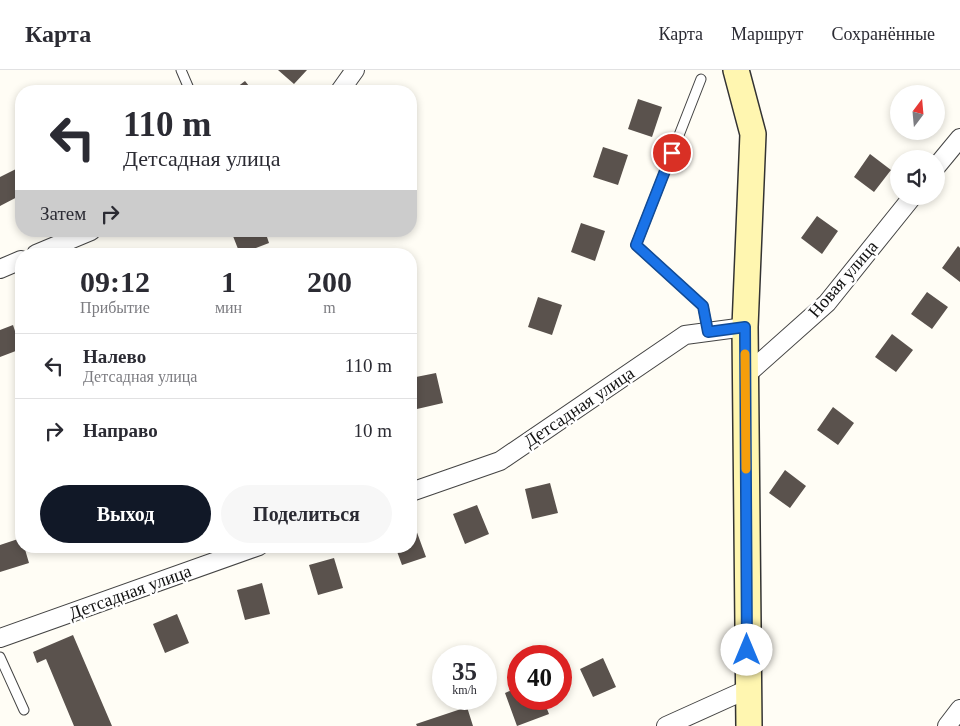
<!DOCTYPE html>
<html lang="ru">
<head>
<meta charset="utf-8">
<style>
	body { margin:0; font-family:"Times New Roman",serif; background:#f7f7f7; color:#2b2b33; height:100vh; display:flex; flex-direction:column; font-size:19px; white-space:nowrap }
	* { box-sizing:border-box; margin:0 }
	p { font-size:16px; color:#7c7c81 }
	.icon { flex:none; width:28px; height:28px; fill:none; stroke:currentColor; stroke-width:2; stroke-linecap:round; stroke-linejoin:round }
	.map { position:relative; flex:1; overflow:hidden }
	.details { position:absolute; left:15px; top:178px; width:402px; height:305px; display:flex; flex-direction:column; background:#fff; border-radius:20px; box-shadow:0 2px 8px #0003 }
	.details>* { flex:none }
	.banner { position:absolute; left:15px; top:15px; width:402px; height:152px; border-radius:20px; box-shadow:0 2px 8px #0003; background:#fff; color:#2b2b33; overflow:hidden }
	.needle { width:32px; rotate:16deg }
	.fabs { position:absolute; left:890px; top:15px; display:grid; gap:10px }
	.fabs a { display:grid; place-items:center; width:55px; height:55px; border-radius:50%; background:#fff; box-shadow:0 2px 8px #0003; font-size:25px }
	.speed { position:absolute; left:432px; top:575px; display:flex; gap:10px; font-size:25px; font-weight:700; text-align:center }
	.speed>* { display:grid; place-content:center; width:65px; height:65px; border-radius:50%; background:#fff; box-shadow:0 2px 8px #0003; line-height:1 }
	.speed small { font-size:12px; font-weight:400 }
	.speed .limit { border:8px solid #d22; background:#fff; color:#111 }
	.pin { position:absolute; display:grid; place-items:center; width:42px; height:42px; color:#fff; margin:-21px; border:2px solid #fff; border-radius:50%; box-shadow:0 1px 5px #0007 }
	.me { position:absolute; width:55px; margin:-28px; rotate:0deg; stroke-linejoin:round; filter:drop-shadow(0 0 4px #0008) }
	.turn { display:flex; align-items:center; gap:18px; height:105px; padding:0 25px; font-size:22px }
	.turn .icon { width:65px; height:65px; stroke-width:2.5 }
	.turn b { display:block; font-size:35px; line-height:42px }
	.then { display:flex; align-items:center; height:48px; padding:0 25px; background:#0003; gap:10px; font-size:19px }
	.eta { display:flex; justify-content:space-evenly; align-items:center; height:85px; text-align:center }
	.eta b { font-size:30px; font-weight:700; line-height:35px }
	.action { display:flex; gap:10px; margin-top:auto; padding:10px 25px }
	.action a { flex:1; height:58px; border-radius:30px; background:#111827; color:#fff; font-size:20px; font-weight:700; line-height:58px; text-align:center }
	.action a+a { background:#f7f7f7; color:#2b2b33 }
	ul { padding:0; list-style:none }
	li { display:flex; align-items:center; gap:15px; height:65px; padding:0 25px; border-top:1px solid #e1e1e2 }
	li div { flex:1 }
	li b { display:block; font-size:19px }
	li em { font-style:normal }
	header { display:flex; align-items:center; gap:30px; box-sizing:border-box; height:70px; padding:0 25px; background:#fff; border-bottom:1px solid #e1e1e2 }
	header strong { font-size:24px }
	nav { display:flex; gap:28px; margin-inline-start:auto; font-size:18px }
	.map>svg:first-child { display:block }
	.building { fill:#5a524d }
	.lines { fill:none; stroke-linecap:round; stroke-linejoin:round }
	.lane-casing { stroke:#444; stroke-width:11 }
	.street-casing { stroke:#444; stroke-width:20 }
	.secondary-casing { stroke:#333; stroke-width:28 }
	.lane { stroke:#fff; stroke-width:9 }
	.street { stroke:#fff; stroke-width:18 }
	.secondary { stroke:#fff6b0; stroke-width:25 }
	.route-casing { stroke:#114b97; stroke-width:12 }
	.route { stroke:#1a73e8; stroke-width:9 }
	.slow { stroke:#f59e0b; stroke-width:9 }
	.labels { text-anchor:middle; stroke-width:5; stroke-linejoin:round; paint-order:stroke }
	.street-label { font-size:18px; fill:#111; stroke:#fff }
</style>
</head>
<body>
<header>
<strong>Карта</strong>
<nav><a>Карта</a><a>Маршрут</a><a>Сохранённые</a></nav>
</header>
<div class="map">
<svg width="960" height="656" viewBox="0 0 960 656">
	<rect width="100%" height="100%" fill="#fffdf5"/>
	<path class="building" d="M 278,0 L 307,0 L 294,14 Z
		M 245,11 L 253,21 L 232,21 Z
		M 638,29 L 662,37 L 652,67 L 628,59 Z
		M 603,77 L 628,85 L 618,115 L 593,107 Z
		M 870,84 L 891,100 L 874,122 L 854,107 Z
		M 16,99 L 21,108 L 21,125 L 0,136 L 0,107 Z
		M 817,146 L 838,161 L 822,184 L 801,168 Z
		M 581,153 L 605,161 L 595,191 L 571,182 Z
		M 231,161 L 265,161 L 269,173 L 240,184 Z
		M 958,176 L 960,178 L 960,212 L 942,198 Z
		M 202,178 L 204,184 L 185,184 L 185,183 Z
		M 927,222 L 948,237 L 932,259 L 911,244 Z
		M 538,227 L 562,235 L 552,265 L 528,257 Z
		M 13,255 L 21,279 L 0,287 L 0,260 Z
		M 892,264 L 913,280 L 896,302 L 875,287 Z
		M 436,303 L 443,333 L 417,339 L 411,308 Z
		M 833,337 L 854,353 L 838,375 L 817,360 Z
		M 785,400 L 806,416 L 790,438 L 769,423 Z
		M 550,413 L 558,443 L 532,449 L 525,419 Z
		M 477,435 L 489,464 L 465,474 L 453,444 Z
		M 415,457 L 426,487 L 402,495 L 395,476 L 411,476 L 411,459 Z
		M 21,468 L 21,476 L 24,476 L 29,493 L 0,502 L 0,475 Z
		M 334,488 L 343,518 L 318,525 L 309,495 Z
		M 262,513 L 270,544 L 245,550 L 237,520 Z
		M 177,544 L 189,573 L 165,583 L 153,554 Z
		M 73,565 L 112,656 L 74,656 L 46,589 L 37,593 L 33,582 Z
		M 603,588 L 616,617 L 593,627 L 580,599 Z
		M 519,617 L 519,629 L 543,629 L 549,644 L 517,656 L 505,623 Z
		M 467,637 L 473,656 L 417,656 L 416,654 Z"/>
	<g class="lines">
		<defs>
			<path id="lane" d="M 181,0 L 190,21
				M 701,9 L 636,175 L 703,236 L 708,262
				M 0,587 L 24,640"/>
			<path id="street" d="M 340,21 L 355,0
				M 936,97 L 960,68
				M 36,184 L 91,161
				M 0,199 L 21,190
				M 745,306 L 827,233 L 913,126
				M 411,422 L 500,391 L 685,265 L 745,257
				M 0,568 L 259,476
				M 666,656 L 748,619
				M 947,656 L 960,639"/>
			<path id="secondary" d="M 736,0 L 753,64 L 745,257 L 749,656"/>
		</defs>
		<use href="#lane" class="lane-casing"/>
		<use href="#street" class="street-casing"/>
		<use href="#secondary" class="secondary-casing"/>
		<use href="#lane" class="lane"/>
		<use href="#street" class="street"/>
		<use href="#secondary" class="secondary"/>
	</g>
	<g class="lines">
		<defs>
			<path id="route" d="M 672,83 L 636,175 L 703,236 L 708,262 L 745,257 L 747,580"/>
		</defs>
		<use href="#route" class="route-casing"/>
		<use href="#route" class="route"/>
		<path class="slow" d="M 745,284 L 746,399"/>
	</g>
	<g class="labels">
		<g class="street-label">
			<text transform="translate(843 209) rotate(-49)" y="6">Новая улица</text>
			<text transform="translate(579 337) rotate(-34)" y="6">Детсадная улица</text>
			<text transform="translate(130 522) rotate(-20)" y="6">Детсадная улица</text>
		</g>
	</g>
</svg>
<div class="fabs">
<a><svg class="needle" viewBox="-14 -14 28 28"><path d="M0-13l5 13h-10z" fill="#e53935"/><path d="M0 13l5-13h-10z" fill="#7c7c81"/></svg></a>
<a><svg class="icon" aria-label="sound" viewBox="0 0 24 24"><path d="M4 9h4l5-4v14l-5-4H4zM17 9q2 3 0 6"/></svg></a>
</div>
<div class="speed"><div>35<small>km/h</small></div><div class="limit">40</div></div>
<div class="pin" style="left:672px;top:83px;background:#d93025"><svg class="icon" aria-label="arrive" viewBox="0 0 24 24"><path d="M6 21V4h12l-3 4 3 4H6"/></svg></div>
<svg class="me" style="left:747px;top:580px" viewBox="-20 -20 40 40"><circle r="19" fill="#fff"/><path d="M0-13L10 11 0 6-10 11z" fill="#1a73e8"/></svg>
<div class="banner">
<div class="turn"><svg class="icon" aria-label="left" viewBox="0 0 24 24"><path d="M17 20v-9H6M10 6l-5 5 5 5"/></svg><div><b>110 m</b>Детсадная улица</div></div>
<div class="then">Затем<svg class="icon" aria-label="right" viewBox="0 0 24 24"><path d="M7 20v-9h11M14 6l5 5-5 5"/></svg></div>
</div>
<section class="details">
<div class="eta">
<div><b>09:12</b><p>Прибытие</p></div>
<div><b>1</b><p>мин</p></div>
<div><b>200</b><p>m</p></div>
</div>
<ul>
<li><svg class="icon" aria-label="left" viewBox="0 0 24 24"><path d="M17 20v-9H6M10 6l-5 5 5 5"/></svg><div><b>Налево</b><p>Детсадная улица</p></div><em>110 m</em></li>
<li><svg class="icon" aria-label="right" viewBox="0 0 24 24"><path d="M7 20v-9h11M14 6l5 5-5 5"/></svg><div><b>Направо</b></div><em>10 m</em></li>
</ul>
<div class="action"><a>Выход</a><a>Поделиться</a></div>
</section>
</div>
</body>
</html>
